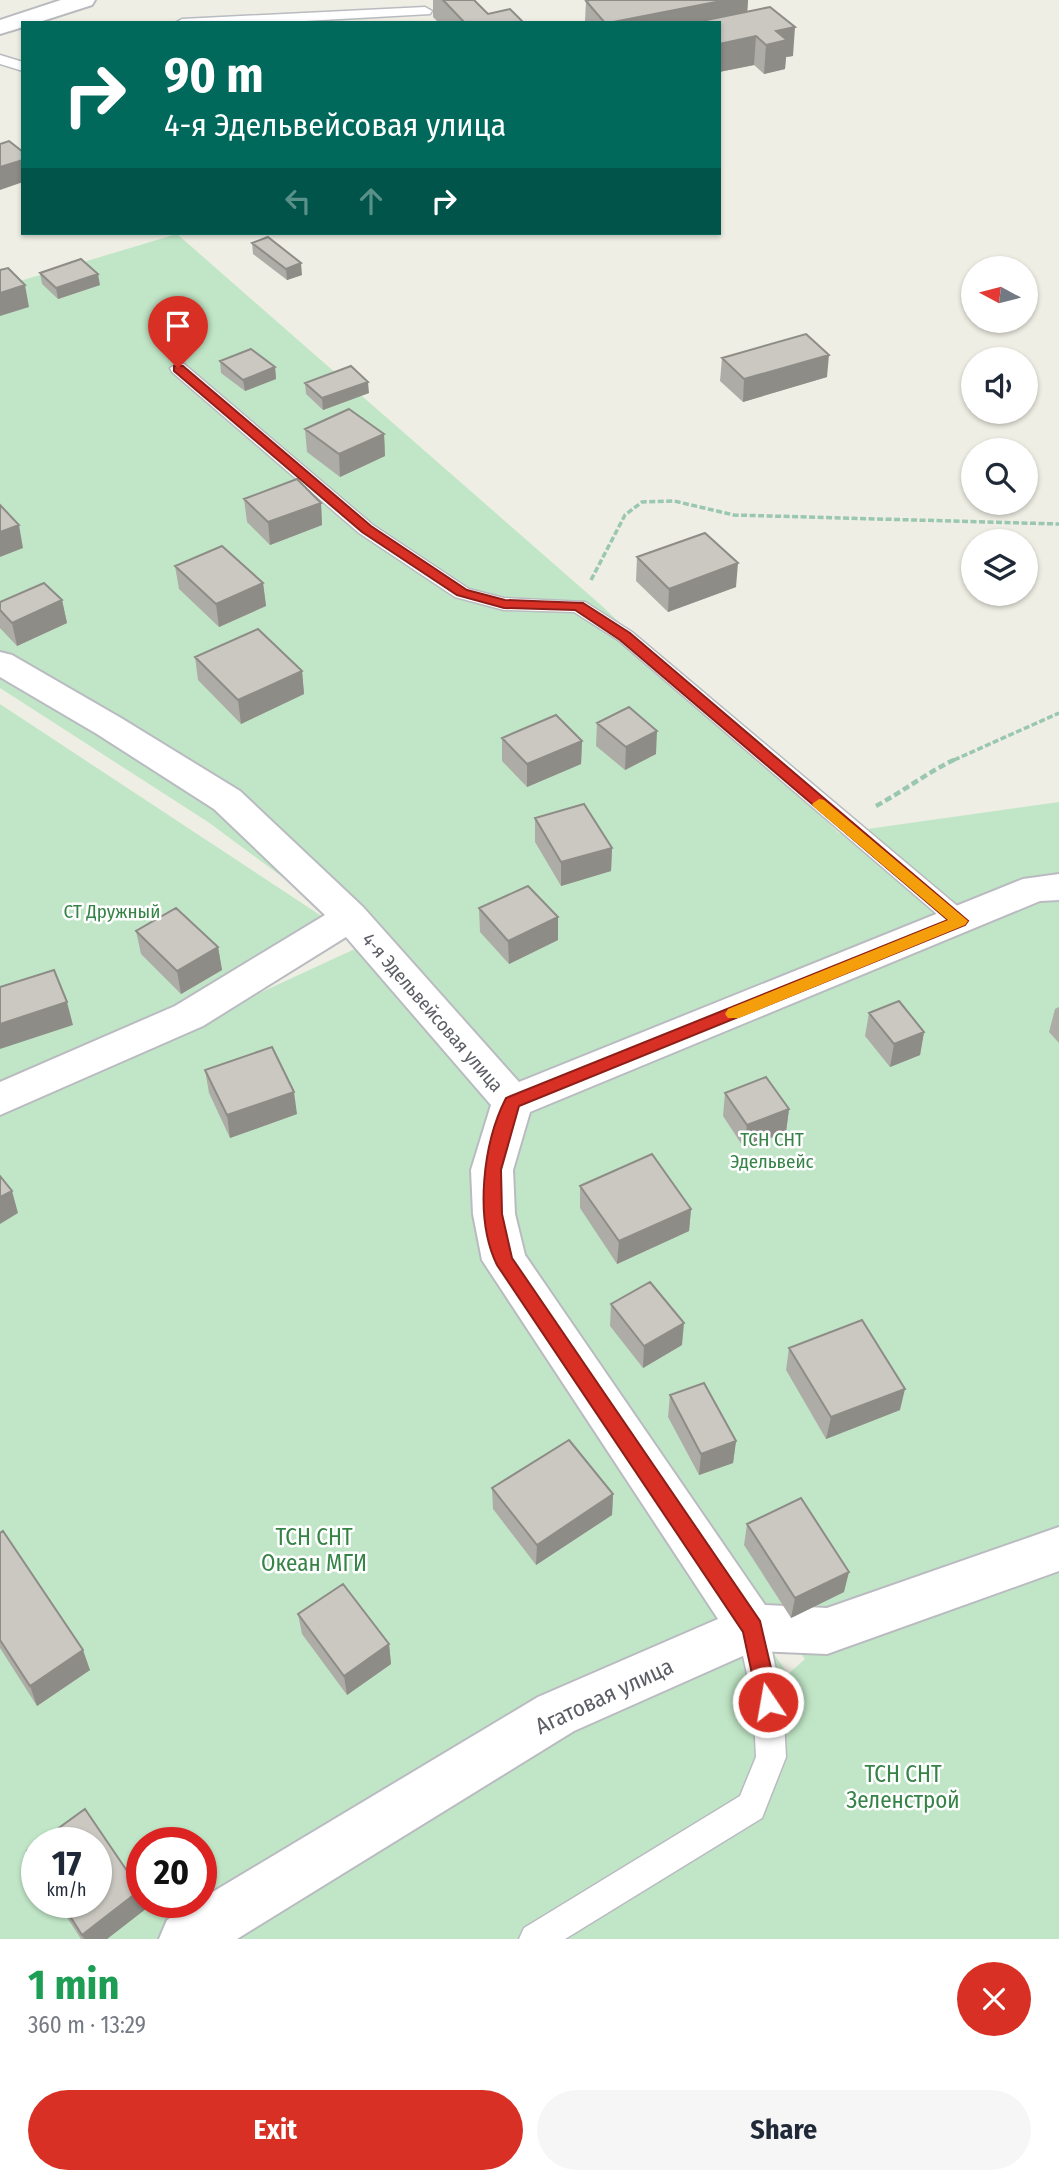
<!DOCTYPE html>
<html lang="en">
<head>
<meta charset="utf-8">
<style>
	body { margin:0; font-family:"Fira Sans Condensed",sans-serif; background:#f6f6f7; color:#1f2937; height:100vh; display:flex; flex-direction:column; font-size:26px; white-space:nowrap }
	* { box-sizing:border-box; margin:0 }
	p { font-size:23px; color:#747a83 }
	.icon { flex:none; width:38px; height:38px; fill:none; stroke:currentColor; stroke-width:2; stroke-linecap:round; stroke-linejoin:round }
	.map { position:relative; height:1939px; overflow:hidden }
	.side { display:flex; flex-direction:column; background:#fff; flex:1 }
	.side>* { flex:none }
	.banner { position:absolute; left:21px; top:21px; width:700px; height:214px; border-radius:0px; box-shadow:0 2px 5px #0004; background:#00695c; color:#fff; overflow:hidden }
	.needle { width:46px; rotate:277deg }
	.tools { position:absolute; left:961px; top:256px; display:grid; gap:14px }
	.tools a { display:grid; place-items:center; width:77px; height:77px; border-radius:50%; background:#fff; box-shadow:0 2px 5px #0004; font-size:35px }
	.speed { position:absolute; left:21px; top:1827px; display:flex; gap:14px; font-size:35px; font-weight:700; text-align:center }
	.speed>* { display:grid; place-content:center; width:91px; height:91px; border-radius:50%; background:#fff; box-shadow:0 2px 5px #0004; line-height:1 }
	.speed small { font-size:18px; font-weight:400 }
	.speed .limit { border:10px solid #d22; background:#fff; color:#111 }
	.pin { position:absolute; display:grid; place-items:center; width:60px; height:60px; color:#fff; margin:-72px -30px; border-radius:50% 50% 50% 0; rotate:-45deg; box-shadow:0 0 7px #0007 }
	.pin .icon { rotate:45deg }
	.me { position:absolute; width:77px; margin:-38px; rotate:348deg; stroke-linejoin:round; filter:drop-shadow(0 0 5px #0008) }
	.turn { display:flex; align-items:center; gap:24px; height:147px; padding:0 28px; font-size:32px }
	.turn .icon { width:91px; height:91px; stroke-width:2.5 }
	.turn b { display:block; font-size:49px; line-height:60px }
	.lanes { display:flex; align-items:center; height:66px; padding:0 28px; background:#0003; justify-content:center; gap:35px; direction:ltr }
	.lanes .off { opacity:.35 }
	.round { display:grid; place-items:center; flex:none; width:74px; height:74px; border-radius:37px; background:#f6f6f7 }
	.summary { display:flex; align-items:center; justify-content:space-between; height:119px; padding:0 28px }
	h1 { font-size:42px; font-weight:700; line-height:52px; color:#1e9e55 }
	.primary-button { display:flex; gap:14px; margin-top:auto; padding:14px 28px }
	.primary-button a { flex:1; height:80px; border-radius:42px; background:#d93025; color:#fff; font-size:28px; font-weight:700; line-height:80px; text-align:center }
	.primary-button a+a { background:#f6f6f7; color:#1f2937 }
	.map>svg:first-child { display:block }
	.green { fill:#c1e6c7; fill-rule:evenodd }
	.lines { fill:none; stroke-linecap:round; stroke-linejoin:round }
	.service-casing { stroke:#b9bbc0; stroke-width:3 }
	.minor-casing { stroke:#b9bbc0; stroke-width:4 }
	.path-far1 { stroke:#9ac7af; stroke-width:3.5; stroke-dasharray:6 2.5; stroke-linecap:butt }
	.path { stroke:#9ac7af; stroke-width:4.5; stroke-dasharray:7 3.5; stroke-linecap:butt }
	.service { fill:#fff; fill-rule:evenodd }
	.minor { fill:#fff; fill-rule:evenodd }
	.wall { fill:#aeaca6 }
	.shaded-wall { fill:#8d8c87 }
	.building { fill:#cac8c1; stroke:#8d8c87; stroke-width:2 }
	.route { fill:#d93025; stroke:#8d1f18; stroke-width:2 }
	.slow { fill:#f59e0b }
	.labels { text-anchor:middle; stroke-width:5; stroke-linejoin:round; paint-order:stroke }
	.park-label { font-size:19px; fill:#358347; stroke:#fff }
	.street-label { font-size:19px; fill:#5c5e65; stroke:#fff }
	.near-park-label { font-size:23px; fill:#358347; stroke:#fff }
	.near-street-label { font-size:23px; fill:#5c5e65; stroke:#fff }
</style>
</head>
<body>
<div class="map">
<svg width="1059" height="1939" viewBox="0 0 1059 1939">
	<rect width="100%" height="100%" fill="#eeeee4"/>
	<path class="green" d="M 177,234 L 602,606 L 839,833 L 1059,802 L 1059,1939 L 0,1939 L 0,1113 L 370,942 L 208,822 L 0,688 L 0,287 ZM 489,1255 L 805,1659 L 787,1675 L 786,1671 ZM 37,1843 L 96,1843 L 96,1902 L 37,1902 ZM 142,1843 L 201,1843 L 201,1902 L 142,1902 Z
		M 0,704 L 326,919 L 167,1010 L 0,1088 Z"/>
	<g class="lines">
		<defs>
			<path id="service" d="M 425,7 L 432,11 L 430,14 L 269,23 L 175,23 L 182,19 Z
				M 0,55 L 23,62 L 23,71 L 0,64 Z
				M 178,363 L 184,364 L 373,525 L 469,589 L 504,598 L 585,602 L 632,632 L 968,915 L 971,921 L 968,927 L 960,929 L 952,927 L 618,640 L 574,612 L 504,610 L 455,597 L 359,533 L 172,372 L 170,368 Z
				M 752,1614 L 762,1618 L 767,1628 L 783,1702 L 786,1757 L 762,1818 L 565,1939 L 519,1939 L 524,1928 L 740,1796 L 756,1757 L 753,1702 L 737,1628 L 742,1618 Z"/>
			<path id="minor" d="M 61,0 L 95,0 L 92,5 L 36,23 L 23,23 L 23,27 L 0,34 L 0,20 Z
				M 0,652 L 12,655 L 121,718 L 240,791 L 363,907 L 519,1082 L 1023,879 L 1059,874 L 1059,900 L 1040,901 L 530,1112 L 513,1170 L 515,1214 L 525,1255 L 765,1605 L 827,1608 L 1059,1527 L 1059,1571 L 827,1654 L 754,1651 L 574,1731 L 237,1939 L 159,1939 L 167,1920 L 196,1902 L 201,1902 L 201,1899 L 538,1697 L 718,1619 L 482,1260 L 473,1214 L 471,1170 L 491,1105 L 346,937 L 203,1026 L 0,1115 L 0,1082 L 175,1006 L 325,915 L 214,809 L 97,734 L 0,677 Z"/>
		</defs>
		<use href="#service" class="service-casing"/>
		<use href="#minor" class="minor-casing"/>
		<path class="path-far1" d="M 591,580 L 625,515 L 642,502 L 674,501 L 734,515 L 1059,524
			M 954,760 L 1059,713"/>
		<path class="path" d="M 876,806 C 904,791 929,771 958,758"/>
		<use href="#service" class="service"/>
		<use href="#minor" class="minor"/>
	</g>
	<path class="wall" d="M 433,0 L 474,0 L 488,14 L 524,23 L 439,23 L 433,17 Z
		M 590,0 L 748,0 L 747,12 L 793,56 L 786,57 L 785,69 L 764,74 L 754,65 L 719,72 L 719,23 L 587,23 L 585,21 L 586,1 Z
		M 252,243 L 302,275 L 287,280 L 253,254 Z
		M 40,273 L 100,285 L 58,299 L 42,284 Z
		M 722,358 L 827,377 L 743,402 L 720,381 Z
		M 220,361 L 275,367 L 276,379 L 245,391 L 221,373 Z
		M 305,383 L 369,393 L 323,410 L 306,394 Z
		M 305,429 L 384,434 L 385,456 L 340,477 L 307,452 Z
		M 244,499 L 321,503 L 322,525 L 270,545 L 247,522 Z
		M 637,557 L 736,587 L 668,612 L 636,581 Z
		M 175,566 L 263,583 L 266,606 L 219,627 L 179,589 Z
		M 62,600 L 67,623 L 17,646 L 0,628 L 0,602 Z
		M 195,657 L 302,671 L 304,694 L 241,724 L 198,680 Z
		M 597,723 L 656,754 L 625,770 L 596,746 Z
		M 502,738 L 582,741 L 581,764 L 527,787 L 502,761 Z
		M 535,818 L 612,848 L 611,871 L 561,886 L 535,842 Z
		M 479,908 L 558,940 L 509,964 L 480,932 Z
		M 136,931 L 218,947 L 222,970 L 181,994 L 141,954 Z
		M 1059,1007 L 1059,1043 L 1049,1032 L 1055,1009 Z
		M 869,1013 L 924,1032 L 920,1055 L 890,1067 L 865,1036 Z
		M 205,1070 L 297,1114 L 230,1138 L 209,1093 Z
		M 725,1093 L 789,1109 L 786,1132 L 744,1148 L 723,1116 Z
		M 580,1186 L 691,1209 L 689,1231 L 617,1264 L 580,1208 Z
		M 611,1304 L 682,1345 L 643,1368 L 610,1326 Z
		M 789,1348 L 900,1410 L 826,1439 L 786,1370 Z
		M 670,1395 L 736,1441 L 733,1463 L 699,1475 L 668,1417 Z
		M 492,1488 L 613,1494 L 612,1515 L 536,1565 L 493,1509 Z
		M 747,1524 L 844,1592 L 791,1618 L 744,1545 Z
		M 0,1533 L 90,1670 L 37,1706 L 0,1648 Z
		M 298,1614 L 389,1644 L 391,1664 L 347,1695 L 302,1634 Z
		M 37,1844 L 37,1871 L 27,1851 Z
		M 57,1902 L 145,1902 L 147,1908 L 107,1939 L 81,1939 Z"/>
	<path class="shaded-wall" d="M 726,0 L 748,0 L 747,16 L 711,23 L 608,23 Z
		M 795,27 L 793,56 L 786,57 L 785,69 L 764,74 L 766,45 L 776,31 Z
		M 756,36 L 754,65 L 719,72 L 719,44 Z
		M 23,160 L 23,182 L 0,190 L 0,167 Z
		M 301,263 L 302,275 L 287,280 L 286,269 Z
		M 98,274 L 100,285 L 58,299 L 56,288 Z
		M 25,285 L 29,307 L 0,316 L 0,293 Z
		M 829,355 L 827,377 L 743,402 L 744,379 Z
		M 275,367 L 276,379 L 245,391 L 243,380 Z
		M 368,382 L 369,393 L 323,410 L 322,398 Z
		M 384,434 L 385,456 L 340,477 L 339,454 Z
		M 321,503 L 322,525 L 270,545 L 268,522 Z
		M 19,525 L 23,548 L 0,557 L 0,532 Z
		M 738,563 L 736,587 L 668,612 L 669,589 Z
		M 263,583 L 266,606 L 219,627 L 216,604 Z
		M 62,600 L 67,623 L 17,646 L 12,623 Z
		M 302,671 L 304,694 L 241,724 L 238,700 Z
		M 657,731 L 656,754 L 625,770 L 626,747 Z
		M 582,741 L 581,764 L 527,787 L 527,764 Z
		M 612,848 L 611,871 L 561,886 L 561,862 Z
		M 558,917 L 558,940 L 509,964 L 508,941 Z
		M 218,947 L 222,970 L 181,994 L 177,971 Z
		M 67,1002 L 73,1025 L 0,1049 L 0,1024 Z
		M 924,1032 L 920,1055 L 890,1067 L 894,1044 Z
		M 294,1092 L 297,1114 L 230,1138 L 227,1115 Z
		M 789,1109 L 786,1132 L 744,1148 L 747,1125 Z
		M 12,1191 L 18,1213 L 0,1224 L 0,1197 Z
		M 691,1209 L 689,1231 L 617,1264 L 619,1241 Z
		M 684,1323 L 682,1345 L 643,1368 L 644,1346 Z
		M 905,1389 L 900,1410 L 826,1439 L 831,1417 Z
		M 736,1441 L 733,1463 L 699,1475 L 701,1454 Z
		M 613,1494 L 612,1515 L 536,1565 L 537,1545 Z
		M 849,1572 L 844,1592 L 791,1618 L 795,1598 Z
		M 389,1644 L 391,1664 L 347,1695 L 344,1676 Z
		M 83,1650 L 90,1670 L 37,1706 L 30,1686 Z
		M 140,1890 L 142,1894 L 142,1902 L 145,1902 L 147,1908 L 107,1939 L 84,1939 L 82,1935 Z"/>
	<path class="building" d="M 443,0 L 474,0 L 488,14 L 510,9 L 524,23 L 465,23 Z
		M 590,0 L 726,0 L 608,23 L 605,23 L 586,1 Z
		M 770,7 L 795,27 L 776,31 L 787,40 L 766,45 L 756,36 L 719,44 L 719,23 L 692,23 Z
		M 9,141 L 23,152 L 23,160 L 0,167 L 0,144 Z
		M 268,237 L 301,263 L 286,269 L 252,243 Z
		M 81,259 L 98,274 L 56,288 L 40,273 Z
		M 8,268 L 25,285 L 0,293 L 0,270 Z
		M 806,334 L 829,355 L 744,379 L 722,358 Z
		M 251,349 L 275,367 L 243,380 L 220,361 Z
		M 351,366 L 368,382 L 322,398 L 305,383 Z
		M 349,409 L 384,434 L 339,454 L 305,429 Z
		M 297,479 L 321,503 L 268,522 L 244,499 Z
		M 0,505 L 19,525 L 0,532 Z
		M 705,533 L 738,563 L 669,589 L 637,557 Z
		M 222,546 L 263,583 L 216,604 L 175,566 Z
		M 44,583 L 62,600 L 12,623 L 0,610 L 0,602 Z
		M 258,629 L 302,671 L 238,700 L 195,657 Z
		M 629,707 L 657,731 L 626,747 L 597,723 Z
		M 556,715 L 582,741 L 527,764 L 502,738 Z
		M 584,804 L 612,848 L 561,862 L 535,818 Z
		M 528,886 L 558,917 L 508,941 L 479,908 Z
		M 176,908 L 218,947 L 177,971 L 136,931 Z
		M 54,970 L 67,1002 L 0,1024 L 0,987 Z
		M 899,1001 L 924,1032 L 894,1044 L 869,1013 Z
		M 272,1047 L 294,1092 L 227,1115 L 205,1070 Z
		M 766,1077 L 789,1109 L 747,1125 L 725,1093 Z
		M 652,1154 L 691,1209 L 619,1241 L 580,1186 Z
		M 0,1176 L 12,1191 L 0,1197 Z
		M 650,1282 L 684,1323 L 644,1346 L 611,1304 Z
		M 862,1320 L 905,1389 L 831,1417 L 789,1348 Z
		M 704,1383 L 736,1441 L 701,1454 L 670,1395 Z
		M 569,1440 L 613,1494 L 537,1545 L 492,1488 Z
		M 801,1498 L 849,1572 L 795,1598 L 747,1524 Z
		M 3,1531 L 83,1650 L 30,1686 L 0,1640 L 0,1533 Z
		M 343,1584 L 389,1644 L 344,1676 L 298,1614 Z
		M 85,1809 L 140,1890 L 82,1935 L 61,1902 L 96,1902 L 96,1843 L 38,1843 Z
		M 37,1844 L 37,1865 L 27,1851 Z"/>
	<path class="route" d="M 174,366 L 183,366 L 371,526 L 467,590 L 505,600 L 583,603 L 630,633 L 968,921 L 965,925 L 519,1106 L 501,1170 L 502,1214 L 512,1258 L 760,1621 L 779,1702 L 776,1709 L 768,1712 L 761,1709 L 758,1702 L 743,1632 L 497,1265 C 474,1218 483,1143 506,1098 L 948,920 L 620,640 L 575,610 L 504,608 L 457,595 L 362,532 L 174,371 Z"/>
	<path class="slow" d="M 819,799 L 824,800 L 968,921 L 965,925 L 739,1018 L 728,1018 L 725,1014 L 728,1009 L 948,920 L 814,807 L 812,804 Z"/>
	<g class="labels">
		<g class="park-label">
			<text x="112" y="918">СТ Дружный</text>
			<text x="772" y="1146">ТСН СНТ<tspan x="772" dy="22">Эдельвейс</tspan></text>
		</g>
		<g class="street-label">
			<text transform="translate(433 1012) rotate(49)" y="7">4-я Эдельвейсовая улица</text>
		</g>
		<g class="near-park-label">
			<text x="314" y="1545">ТСН СНТ<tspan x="314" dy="26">Океан МГИ</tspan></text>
			<text x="903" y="1782">ТСН СНТ<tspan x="903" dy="26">Зеленстрой</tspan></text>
		</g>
		<g class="near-street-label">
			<text transform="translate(604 1696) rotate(-25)" y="8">Агатовая улица</text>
		</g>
	</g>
</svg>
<div class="tools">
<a><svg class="needle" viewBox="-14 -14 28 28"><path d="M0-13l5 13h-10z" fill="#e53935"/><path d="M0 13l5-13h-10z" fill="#747a83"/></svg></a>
<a><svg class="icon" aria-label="sound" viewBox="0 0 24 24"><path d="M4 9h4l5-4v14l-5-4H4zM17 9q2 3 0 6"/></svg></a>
<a><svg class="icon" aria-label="search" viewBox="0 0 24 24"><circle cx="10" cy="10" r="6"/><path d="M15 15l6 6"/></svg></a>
<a><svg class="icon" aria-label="layers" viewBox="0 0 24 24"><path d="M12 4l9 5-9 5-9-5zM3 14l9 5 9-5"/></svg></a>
</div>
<div class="speed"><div>17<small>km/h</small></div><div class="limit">20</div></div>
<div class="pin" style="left:178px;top:368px;background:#d93025"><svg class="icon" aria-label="arrive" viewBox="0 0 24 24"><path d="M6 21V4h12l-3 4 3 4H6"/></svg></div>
<svg class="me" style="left:768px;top:1702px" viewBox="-20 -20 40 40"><circle r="17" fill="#d93025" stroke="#fff" stroke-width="3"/><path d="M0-11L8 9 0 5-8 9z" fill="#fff"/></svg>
<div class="banner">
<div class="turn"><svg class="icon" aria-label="right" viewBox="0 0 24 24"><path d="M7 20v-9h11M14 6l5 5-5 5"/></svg><div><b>90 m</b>4-я Эдельвейсовая улица</div></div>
<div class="lanes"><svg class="icon off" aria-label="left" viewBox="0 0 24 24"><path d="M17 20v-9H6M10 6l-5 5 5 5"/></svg><svg class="icon off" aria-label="ahead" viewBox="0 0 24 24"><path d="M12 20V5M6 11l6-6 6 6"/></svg><svg class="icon" aria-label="right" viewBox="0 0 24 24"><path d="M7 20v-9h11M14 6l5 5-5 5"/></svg></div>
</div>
</div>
<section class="side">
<div class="summary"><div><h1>1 min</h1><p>360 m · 13:29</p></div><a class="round" style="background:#d93025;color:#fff"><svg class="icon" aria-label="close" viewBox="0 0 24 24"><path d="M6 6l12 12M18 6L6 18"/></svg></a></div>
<div class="primary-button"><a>Exit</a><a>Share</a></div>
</section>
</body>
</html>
